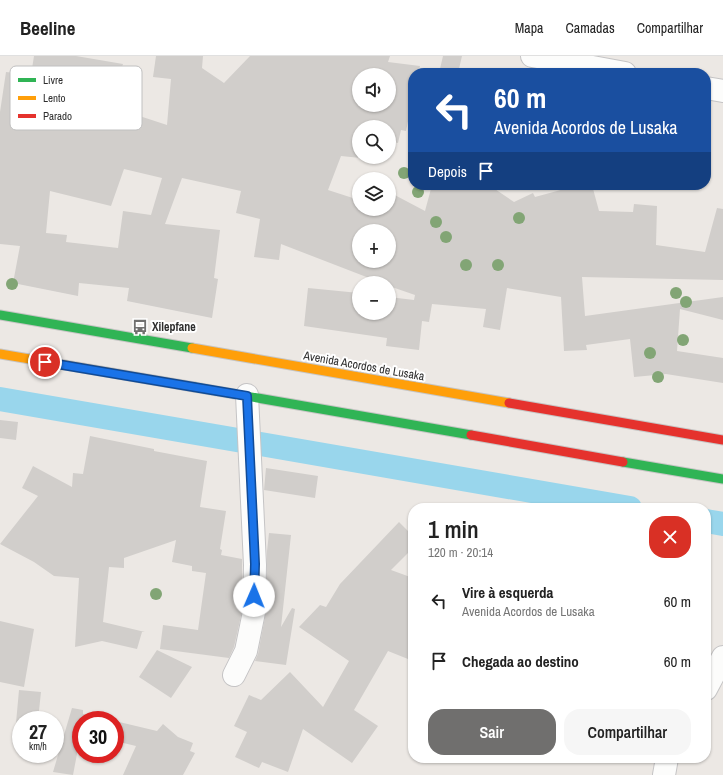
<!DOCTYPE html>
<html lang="pt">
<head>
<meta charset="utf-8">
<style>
	body { margin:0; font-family:"Archivo Narrow",sans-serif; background:#f6f6f6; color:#222; height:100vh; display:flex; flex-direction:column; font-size:15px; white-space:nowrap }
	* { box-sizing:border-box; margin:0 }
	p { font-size:13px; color:#767676 }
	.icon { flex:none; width:22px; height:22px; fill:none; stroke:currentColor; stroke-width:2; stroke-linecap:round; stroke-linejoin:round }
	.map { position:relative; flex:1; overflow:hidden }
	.panel { position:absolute; left:408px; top:447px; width:303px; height:260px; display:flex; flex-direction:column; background:#fff; border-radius:16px; box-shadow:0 1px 3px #0004 }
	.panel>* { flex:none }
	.guide { position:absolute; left:408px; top:12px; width:303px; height:122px; border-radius:16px; box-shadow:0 1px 3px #0004; background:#1a4fa0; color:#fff; overflow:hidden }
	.controls { position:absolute; left:352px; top:12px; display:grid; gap:8px }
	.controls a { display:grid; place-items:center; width:44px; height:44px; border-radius:50%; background:#fff; box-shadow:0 1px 3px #0004; font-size:20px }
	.speed { position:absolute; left:12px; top:655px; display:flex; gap:8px; font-size:20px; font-weight:700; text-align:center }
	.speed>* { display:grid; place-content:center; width:52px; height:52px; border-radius:50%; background:#fff; box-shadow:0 1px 3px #0004; line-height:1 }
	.speed small { font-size:10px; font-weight:400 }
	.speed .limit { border:6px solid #d22; background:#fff; color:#111 }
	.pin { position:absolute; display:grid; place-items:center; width:34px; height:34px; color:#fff; margin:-17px; border:2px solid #fff; border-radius:50%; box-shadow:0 1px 4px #0007 }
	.me { position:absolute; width:44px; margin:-22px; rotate:1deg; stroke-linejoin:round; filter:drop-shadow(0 0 3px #0008) }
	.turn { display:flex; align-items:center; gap:14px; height:84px; padding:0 20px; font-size:18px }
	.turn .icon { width:52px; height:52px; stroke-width:2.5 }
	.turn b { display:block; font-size:28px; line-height:34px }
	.then { display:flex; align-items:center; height:38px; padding:0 20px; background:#0003; gap:8px; font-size:15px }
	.round { display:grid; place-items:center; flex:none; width:42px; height:42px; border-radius:16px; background:#f6f6f6 }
	.overview { display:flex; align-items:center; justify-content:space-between; height:68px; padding:0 20px }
	h1 { font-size:24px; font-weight:600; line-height:30px }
	.primary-button { display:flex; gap:8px; margin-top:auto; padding:8px 20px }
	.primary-button a { flex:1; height:46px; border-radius:16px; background:#706f6e; color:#fff; font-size:16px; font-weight:600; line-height:46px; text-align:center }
	.primary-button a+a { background:#f6f6f6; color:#222 }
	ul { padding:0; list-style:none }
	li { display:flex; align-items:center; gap:12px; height:60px; padding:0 20px }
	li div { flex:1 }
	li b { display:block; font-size:15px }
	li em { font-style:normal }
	header { display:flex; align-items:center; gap:24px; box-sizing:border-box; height:56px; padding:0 20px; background:#fff; border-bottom:1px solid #e0e0e0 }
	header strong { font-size:19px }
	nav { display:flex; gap:22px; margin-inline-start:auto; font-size:14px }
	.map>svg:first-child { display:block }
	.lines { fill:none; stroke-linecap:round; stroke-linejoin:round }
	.canal { stroke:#99d6ec; stroke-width:24 }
	.building { fill:#d1cecb; fill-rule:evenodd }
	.street-casing { stroke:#c5c4c5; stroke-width:24 }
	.fast-casing { stroke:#c6c5c4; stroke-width:11 }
	.slow-casing { stroke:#c6c5c4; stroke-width:11 }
	.jam-casing { stroke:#c6c5c4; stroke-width:11 }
	.street { stroke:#fcfcfb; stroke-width:22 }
	.fast { stroke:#30b455; stroke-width:9 }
	.slow { stroke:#ff9f0a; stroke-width:9 }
	.jam { stroke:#e5322d; stroke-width:9 }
	.tree { fill:#82a575 }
	.route-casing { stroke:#114b97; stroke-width:10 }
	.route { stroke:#1a73e8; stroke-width:7 }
	.labels { text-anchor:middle; stroke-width:4; stroke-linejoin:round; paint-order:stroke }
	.poi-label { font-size:12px; font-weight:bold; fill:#2e2e2e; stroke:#fff; text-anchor:start }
	.street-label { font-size:12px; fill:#2e2e2e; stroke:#fff }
	.key { fill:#fff; stroke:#c0c0c0; stroke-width:1 }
	.key-label { font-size:11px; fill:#2e2e2e }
</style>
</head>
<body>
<header>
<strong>Beeline</strong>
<nav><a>Mapa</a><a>Camadas</a><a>Compartilhar</a></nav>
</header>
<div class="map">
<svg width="723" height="719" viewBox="0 0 723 719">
	<rect width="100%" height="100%" fill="#ece8e4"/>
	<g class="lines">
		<path class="canal" d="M 0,343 L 630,452
			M 706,465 L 723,468"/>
	</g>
	<path class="building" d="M 34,0 L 76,0 L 123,8 L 109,50 L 167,69 L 171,23 L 153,21 L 156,0 L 203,0 L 202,12 L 224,27 L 250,0 L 390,0 L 388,6 L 420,10 L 418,17 L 413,17 L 413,41 L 406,75 L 401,74 L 398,87 L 389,85 L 389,71 L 359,71 L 359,101 L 380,101 L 380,104 L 341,100 L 328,134 L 359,144 L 359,153 L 389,155 L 389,136 L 425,155 L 432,129 L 489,129 L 514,146 L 533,137 L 535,141 L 579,129 L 592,129 L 599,155 L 633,156 L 634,148 L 657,150 L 656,189 L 705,196 L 717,152 L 723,153 L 723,224 L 582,221 L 585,260 L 723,241 L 723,264 L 680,253 L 677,295 L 723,302 L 723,327 L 666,318 L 634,321 L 630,283 L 586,289 L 587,294 L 564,295 L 561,241 L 507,232 L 500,274 L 483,271 L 486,253 L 432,248 L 429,266 L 422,265 L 419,294 L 386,290 L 387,282 L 304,270 L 308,232 L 359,237 L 359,257 L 389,257 L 389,241 L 414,244 L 415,239 L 389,230 L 389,227 L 382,227 L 281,188 L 279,204 L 254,201 L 260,163 L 236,157 L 241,135 L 182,122 L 165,168 L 220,174 L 214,222 L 218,223 L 212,262 L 127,245 L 129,232 L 79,227 L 78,240 L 13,227 L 20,190 L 0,188 L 0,56 L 6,16 L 31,19 ZM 359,19 L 389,19 L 389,49 L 359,49 ZM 124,113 L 162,122 L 151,159 L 123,155 L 118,192 L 66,186 L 67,179 L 46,177 L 50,135 L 111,150 ZM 359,175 L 389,175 L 389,205 L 359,205 Z
		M 443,0 L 462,0 L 458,17 L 439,17 Z
		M 0,364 L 18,366 L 16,384 L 0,382 Z
		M 90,380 L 154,393 L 154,395 L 207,405 L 200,451 L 226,455 L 220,493 L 222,494 L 221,499 L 242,503 L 242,555 L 234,591 L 229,602 L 160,593 L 163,569 L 198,574 L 206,517 L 192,515 L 192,510 L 172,506 L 176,484 L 124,502 L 124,512 L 109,511 L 103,566 L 145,576 L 142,576 L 137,593 L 102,585 L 75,591 L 79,522 L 54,520 L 34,506 L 0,488 L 38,440 L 22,432 L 33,410 L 72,431 L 73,417 L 83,418 Z
		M 266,412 L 318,420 L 315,442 L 264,434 Z
		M 399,466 L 413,480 L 413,492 L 391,514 L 413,522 L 413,605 L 388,595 L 354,654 L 378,670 L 352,707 L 303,673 L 288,716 L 262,706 L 259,712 L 235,701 L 247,676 L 234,670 L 249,639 L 261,644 L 290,616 L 323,651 L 349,605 L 299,571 L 320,549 L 326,551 L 340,528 Z
		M 269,477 L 291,479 L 281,571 L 292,552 L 295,553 L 286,609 L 255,605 L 258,598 L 266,556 L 267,495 Z
		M 0,565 L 34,573 L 24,631 L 0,626 Z
		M 157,594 L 192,611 L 171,642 L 139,621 Z
		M 19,634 L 41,636 L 38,664 L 21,664 L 21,668 L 16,667 Z
		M 72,652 L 83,654 L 83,658 L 110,664 L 81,664 L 81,677 L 73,719 L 53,716 Z
		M 115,665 L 157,675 L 163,668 L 178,681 L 193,687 L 190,695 L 195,697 L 183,719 L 123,719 L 136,690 L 115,685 Z"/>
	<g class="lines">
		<defs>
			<path id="street" d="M 532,0 L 625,17
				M 706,32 L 723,35
				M 234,619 L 246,595 L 254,556 L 255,509 L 247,339
				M 706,633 L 723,601
				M 664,719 L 667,702"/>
			<path id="fast" d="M 0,259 L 192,292
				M 194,331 L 471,379
				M 623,406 L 723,423"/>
			<path id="slow" d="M 192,292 L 509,347
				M 0,298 L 194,331"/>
			<path id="jam" d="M 509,347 L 723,384
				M 471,379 L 623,406"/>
		</defs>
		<use href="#street" class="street-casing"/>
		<use href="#fast" class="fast-casing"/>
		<use href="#slow" class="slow-casing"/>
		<use href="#jam" class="jam-casing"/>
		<use href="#street" class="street"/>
		<use href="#fast" class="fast"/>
		<use href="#slow" class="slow"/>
		<use href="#jam" class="jam"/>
	</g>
	<g class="tree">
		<circle cx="404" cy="117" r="6"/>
		<circle cx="418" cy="136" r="6"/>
		<circle cx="519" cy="162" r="6"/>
		<circle cx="436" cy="166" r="6"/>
		<circle cx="446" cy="181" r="6"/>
		<circle cx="466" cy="209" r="6"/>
		<circle cx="498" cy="209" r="6"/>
		<circle cx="12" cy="228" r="6"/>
		<circle cx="676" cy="237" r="6"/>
		<circle cx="686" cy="246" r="6"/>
		<circle cx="683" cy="284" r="6"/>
		<circle cx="650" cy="297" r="6"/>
		<circle cx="658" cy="321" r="6"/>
		<circle cx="156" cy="538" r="6"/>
	</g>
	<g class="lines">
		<defs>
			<path id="route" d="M 45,306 L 247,340 L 255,508 L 254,540"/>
		</defs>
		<use href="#route" class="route-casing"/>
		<use href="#route" class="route"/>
	</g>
	<defs>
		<symbol id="bus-bare" viewBox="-9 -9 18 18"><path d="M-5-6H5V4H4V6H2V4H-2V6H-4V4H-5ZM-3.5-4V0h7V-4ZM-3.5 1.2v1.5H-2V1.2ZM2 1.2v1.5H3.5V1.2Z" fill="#706f6e" stroke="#fff" stroke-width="2.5" paint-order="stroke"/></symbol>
	</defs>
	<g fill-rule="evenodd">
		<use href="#bus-bare" x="129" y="260" width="22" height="22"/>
	</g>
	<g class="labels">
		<g class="poi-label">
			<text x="152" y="275">Xilepfane</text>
		</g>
		<g class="street-label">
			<text transform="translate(364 310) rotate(10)" y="4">Avenida Acordos de Lusaka</text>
		</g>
	</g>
	<rect x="10" y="10" width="132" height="64" rx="6" class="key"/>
	<rect x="18" y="22" width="18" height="4" fill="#30b455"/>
	<rect x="18" y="40" width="18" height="4" fill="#ff9f0a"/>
	<rect x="18" y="58" width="18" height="4" fill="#e5322d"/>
	<g class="key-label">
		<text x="43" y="28">Livre</text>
		<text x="43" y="46">Lento</text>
		<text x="43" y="64">Parado</text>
	</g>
</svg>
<div class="controls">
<a><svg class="icon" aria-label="sound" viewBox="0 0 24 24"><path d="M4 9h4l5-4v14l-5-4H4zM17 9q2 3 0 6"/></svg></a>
<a><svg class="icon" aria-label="search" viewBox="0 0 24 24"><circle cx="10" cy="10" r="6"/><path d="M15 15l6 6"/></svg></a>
<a><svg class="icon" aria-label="layers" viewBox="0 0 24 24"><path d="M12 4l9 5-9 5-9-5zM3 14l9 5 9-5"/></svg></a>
<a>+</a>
<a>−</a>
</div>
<div class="speed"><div>27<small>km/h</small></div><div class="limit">30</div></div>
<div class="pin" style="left:45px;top:306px;background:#d93025"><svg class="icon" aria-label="arrive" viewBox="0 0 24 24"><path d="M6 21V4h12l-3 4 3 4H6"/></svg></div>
<svg class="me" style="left:254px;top:540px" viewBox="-20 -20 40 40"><circle r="19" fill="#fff"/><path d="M0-13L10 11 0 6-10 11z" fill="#1a73e8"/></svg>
<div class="guide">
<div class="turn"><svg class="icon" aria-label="left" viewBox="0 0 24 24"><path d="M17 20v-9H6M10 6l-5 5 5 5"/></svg><div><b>60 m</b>Avenida Acordos de Lusaka</div></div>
<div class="then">Depois<svg class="icon" aria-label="arrive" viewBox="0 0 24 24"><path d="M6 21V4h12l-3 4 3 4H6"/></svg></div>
</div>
<section class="panel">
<div class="overview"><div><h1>1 min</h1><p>120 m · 20:14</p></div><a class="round" style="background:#d93025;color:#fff"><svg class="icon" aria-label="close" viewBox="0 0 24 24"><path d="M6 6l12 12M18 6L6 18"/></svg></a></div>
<ul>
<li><svg class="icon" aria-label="left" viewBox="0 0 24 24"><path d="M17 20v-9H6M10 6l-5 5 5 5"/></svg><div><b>Vire à esquerda</b><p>Avenida Acordos de Lusaka</p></div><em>60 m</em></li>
<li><svg class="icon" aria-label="arrive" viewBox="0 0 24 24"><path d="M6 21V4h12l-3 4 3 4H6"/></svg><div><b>Chegada ao destino</b></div><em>60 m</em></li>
</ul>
<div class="primary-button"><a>Sair</a><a>Compartilhar</a></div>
</section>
</div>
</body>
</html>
